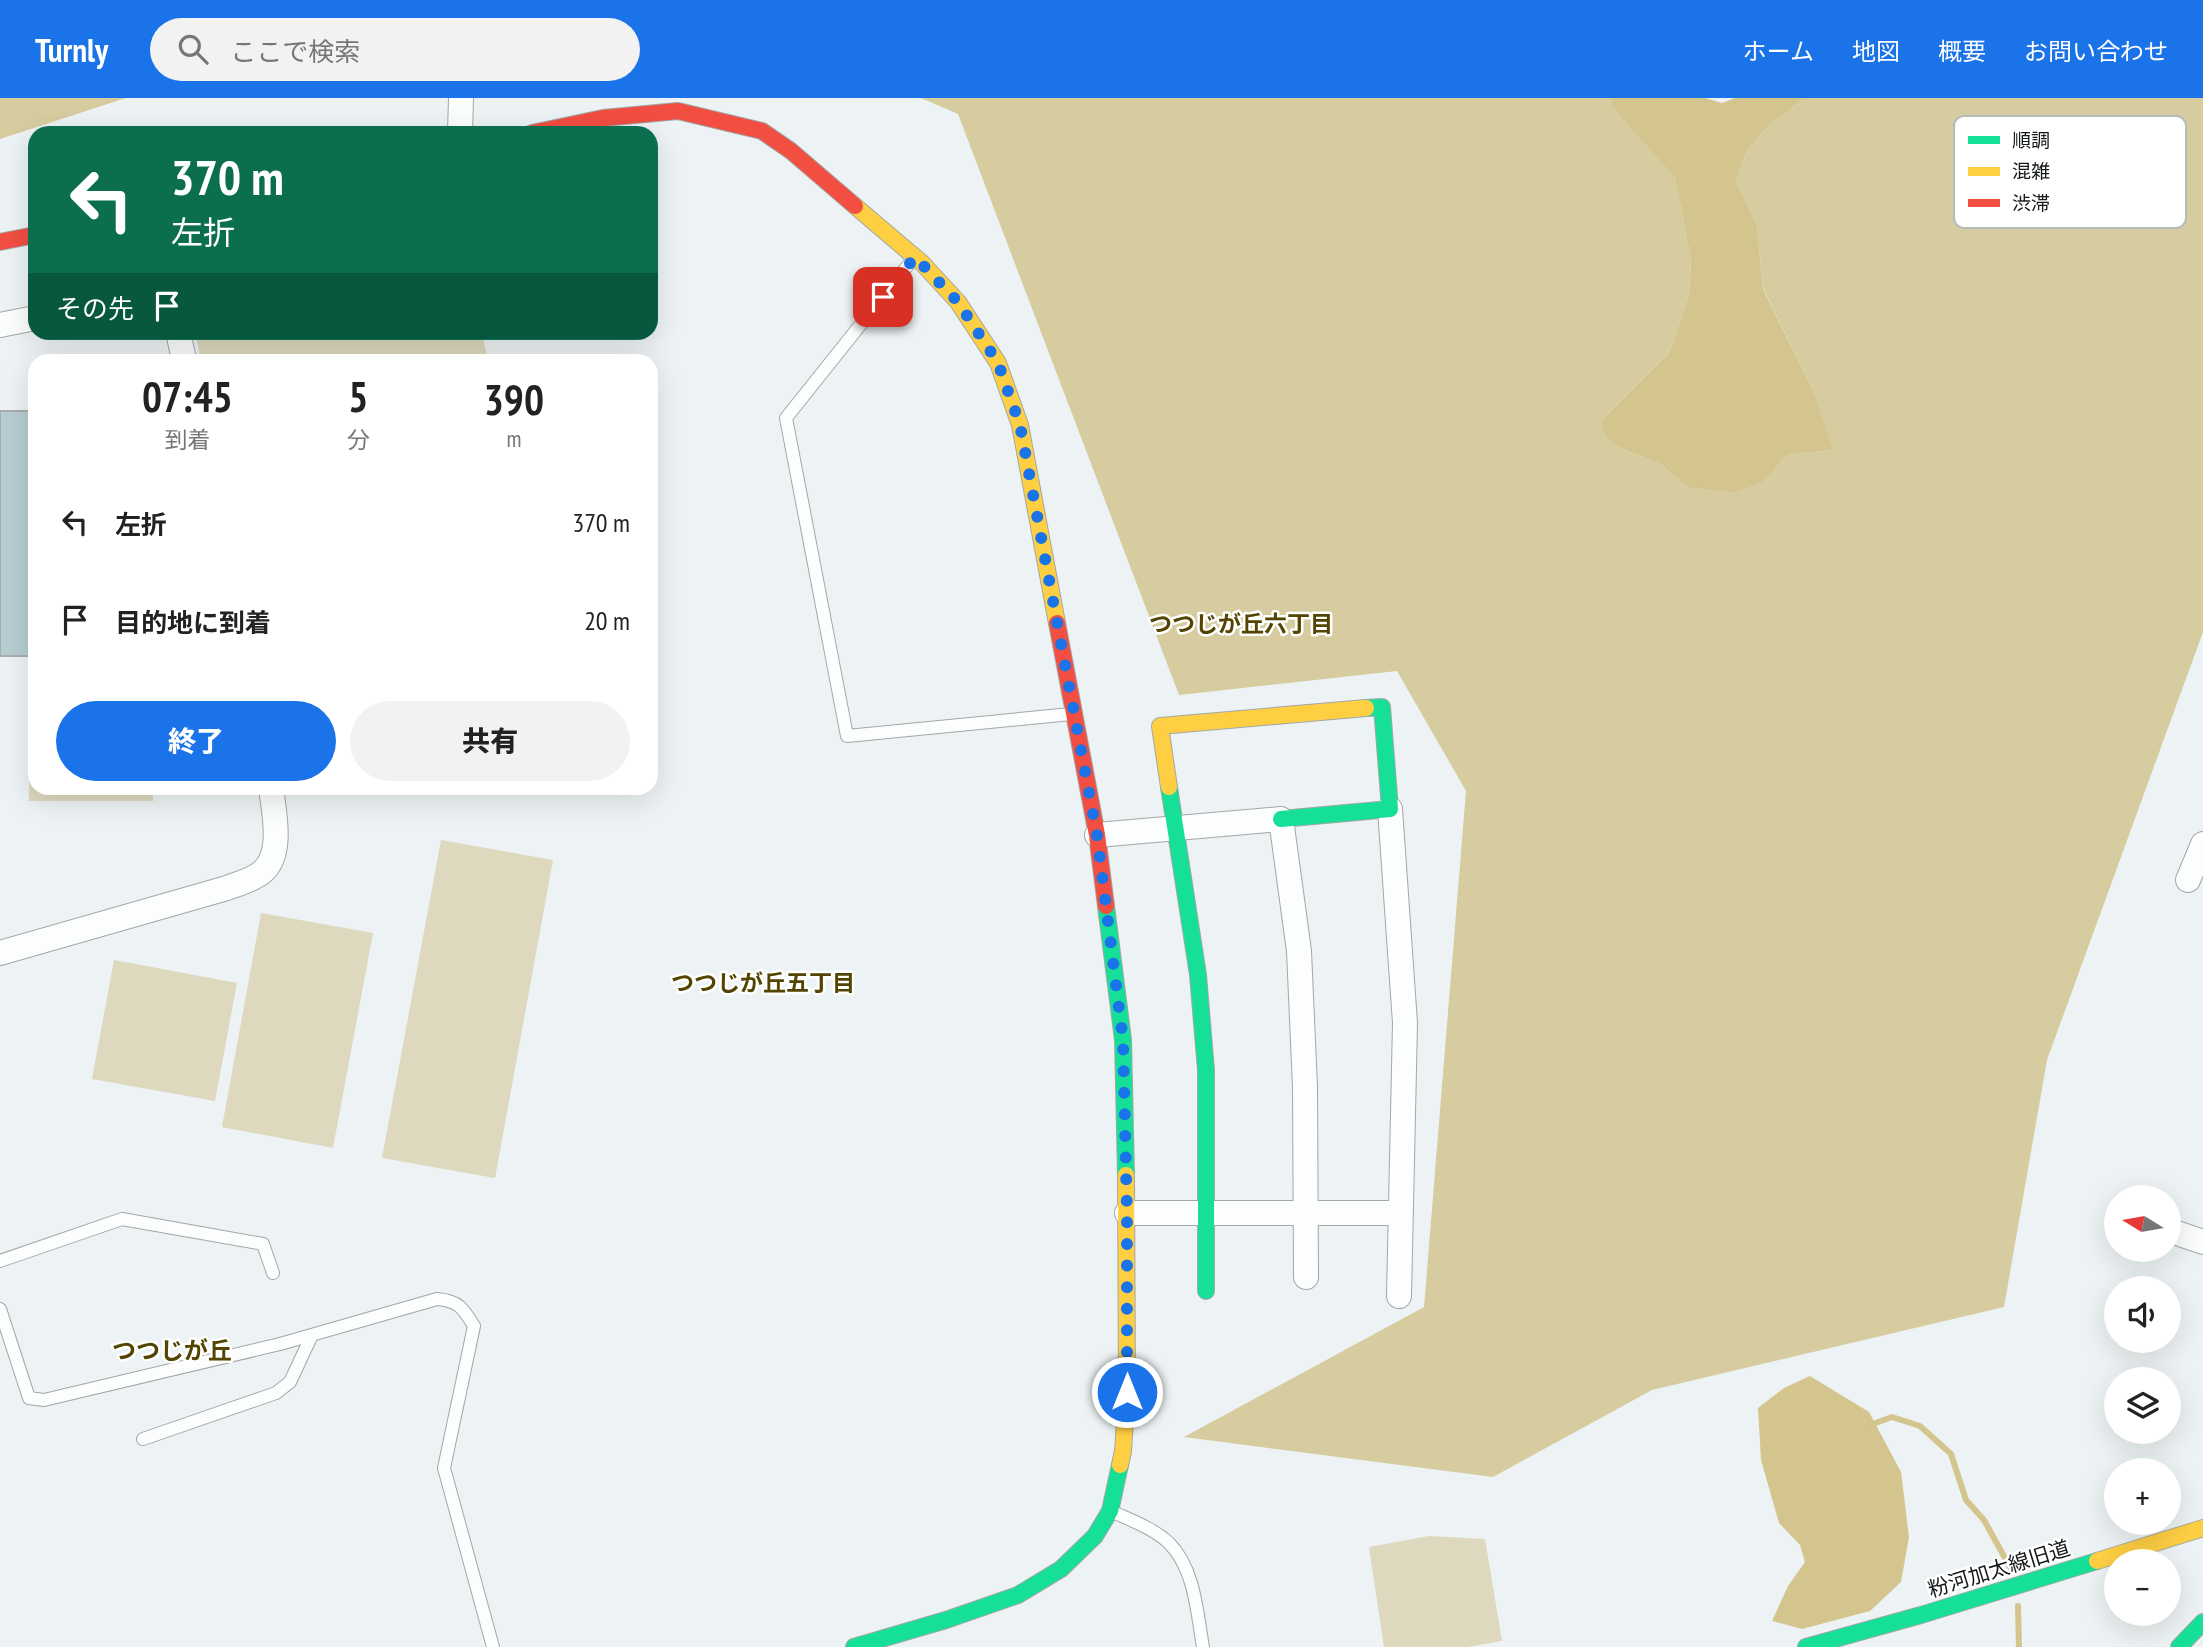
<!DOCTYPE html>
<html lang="ja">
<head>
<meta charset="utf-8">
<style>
	body { margin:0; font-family:"PT Sans Narrow","Noto Sans JP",sans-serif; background:#f2f2f2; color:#222; height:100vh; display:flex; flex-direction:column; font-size:26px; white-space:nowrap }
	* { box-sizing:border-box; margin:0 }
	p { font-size:23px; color:#767676 }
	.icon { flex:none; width:38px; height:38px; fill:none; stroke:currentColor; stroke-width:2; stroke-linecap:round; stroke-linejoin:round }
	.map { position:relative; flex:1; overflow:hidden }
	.details { position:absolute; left:28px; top:256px; width:630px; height:441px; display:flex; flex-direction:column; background:#fff; border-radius:21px; box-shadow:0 7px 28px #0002 }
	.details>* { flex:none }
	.banner { position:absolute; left:28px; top:28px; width:630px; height:214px; border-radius:21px; box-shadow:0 7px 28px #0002; background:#0b6e4f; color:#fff; overflow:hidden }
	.needle { width:46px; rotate:281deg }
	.buttons { position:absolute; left:2104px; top:1087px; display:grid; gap:14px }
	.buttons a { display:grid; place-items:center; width:77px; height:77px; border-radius:50%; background:#fff; box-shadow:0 7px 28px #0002; font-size:35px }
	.pin { position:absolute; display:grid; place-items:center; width:60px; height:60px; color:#fff; margin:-30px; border-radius:14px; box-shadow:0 4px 10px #0006 }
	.me { position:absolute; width:77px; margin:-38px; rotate:0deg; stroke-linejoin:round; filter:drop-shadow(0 0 5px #0008) }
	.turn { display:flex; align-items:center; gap:24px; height:147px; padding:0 28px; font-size:32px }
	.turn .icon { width:91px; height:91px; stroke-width:2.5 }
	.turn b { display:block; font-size:49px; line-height:60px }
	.then { display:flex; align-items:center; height:66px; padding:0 28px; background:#0003; gap:14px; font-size:26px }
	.eta { display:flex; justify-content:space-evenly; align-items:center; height:119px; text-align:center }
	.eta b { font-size:42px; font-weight:800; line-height:49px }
	.cta { display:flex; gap:14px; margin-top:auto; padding:14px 28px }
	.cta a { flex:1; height:80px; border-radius:42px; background:#1a73e8; color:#fff; font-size:28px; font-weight:800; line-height:80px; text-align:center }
	.cta a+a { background:#f2f2f2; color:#222 }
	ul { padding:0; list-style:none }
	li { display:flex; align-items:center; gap:21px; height:98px; padding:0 28px }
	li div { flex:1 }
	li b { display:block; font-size:26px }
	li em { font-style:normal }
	header { display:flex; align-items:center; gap:42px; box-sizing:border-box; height:98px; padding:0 35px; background:#1a73e8; color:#fff }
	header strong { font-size:33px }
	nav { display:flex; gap:38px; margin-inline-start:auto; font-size:24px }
	.search { width:490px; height:63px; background:#f2f2f2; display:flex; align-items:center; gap:18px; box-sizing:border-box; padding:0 24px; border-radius:38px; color:#767676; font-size:26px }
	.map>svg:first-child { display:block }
	.green { fill:#ddd8be }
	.forest { fill:#d6cca0 }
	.water { fill:#d3c58d }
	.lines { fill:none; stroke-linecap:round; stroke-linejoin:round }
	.stream { stroke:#d3c58d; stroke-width:6 }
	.building { fill:#b6cdd2; stroke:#a8adad; stroke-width:2 }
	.lane-casing { stroke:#a2a7a7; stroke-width:14 }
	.street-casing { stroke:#a2a7a7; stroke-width:26 }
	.fast-casing { stroke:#a2a7a7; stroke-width:18 }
	.slow-casing { stroke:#a2a7a7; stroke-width:18 }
	.jam-casing { stroke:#a2a7a7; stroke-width:18 }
	.lane { stroke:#fcfdfd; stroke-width:12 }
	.street { stroke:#fcfdfd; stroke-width:24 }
	.fast { stroke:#16e098; stroke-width:16 }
	.slow { stroke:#ffcf43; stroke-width:16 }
	.jam { stroke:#f24e42; stroke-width:16 }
	.route { stroke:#1a73e8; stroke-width:12; stroke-dasharray:0 21.6 }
	.labels { text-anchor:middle; stroke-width:5; stroke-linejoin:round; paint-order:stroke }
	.street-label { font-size:21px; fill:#15191a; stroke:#fff }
	.neighbourhood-label { font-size:23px; font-weight:bold; fill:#544401; stroke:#fff }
	.quarter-label { font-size:24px; font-weight:bold; fill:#544401; stroke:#fff }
	.key { fill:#fff; stroke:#b9baba; stroke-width:2 }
	.key-label { font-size:19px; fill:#15191a }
</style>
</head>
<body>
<header>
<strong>Turnly</strong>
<div class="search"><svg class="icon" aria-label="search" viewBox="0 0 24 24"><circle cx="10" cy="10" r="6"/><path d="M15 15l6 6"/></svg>ここで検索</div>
<nav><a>ホーム</a><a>地図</a><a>概要</a><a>お問い合わせ</a></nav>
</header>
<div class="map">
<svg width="2203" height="1549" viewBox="0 0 2203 1549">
	<rect width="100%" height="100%" fill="#edf3f4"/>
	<path class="green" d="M 195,235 L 482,235 L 488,262 L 201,262 Z
		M 29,582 L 35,582 L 35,690 L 153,690 L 153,703 L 29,703 Z
		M 441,742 L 553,762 L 495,1080 L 382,1060 Z
		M 261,815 L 373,835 L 333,1050 L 222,1029 Z
		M 114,862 L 237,885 L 215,1003 L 92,981 Z
		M 1429,1438 L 1485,1441 L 1502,1543 L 1468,1549 L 1384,1549 L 1369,1449 Z"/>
	<path class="forest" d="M 0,0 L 126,0 L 0,41 Z
		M 921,0 L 1611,0 L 1613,8 L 1675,80 L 1691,162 L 1689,196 L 1669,255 L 1600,324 L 1605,339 L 1618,349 L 1662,367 L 1687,389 L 1765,383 L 1786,357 L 1832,352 L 1813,292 L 1763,190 L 1757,127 L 1736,83 L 1747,53 L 1769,27 L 1805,0 L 2203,0 L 2203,534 L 2047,962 L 2004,1209 L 1652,1292 L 1493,1379 L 1184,1339 L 1424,1209 L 1466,693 L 1397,573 L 1179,597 L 958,16 Z"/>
	<path class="water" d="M 1611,0 L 1705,0 L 1722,5 L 1735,0 L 1805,0 L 1769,27 L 1747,53 L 1736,83 L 1757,127 L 1763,191 L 1813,292 L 1833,352 L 1786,357 L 1765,383 L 1735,394 L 1687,389 L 1662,367 L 1618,349 L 1605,339 L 1600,324 L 1669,255 L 1689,196 L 1691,162 L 1675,80 L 1612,8 Z
		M 1810,1278 L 1869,1314 L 1901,1374 L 1909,1439 L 1901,1484 L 1870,1513 L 1802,1531 L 1772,1523 L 1788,1488 L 1805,1464 L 1800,1447 L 1779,1425 L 1761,1362 L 1758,1310 L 1784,1290 Z"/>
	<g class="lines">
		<path class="stream" d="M 1870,1327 L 1892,1319 L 1920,1328 L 1951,1356 L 1966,1402 L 1984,1422 L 2011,1471
			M 2018,1508 L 2019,1549"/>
	</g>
	<path class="building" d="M 0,313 L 35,313 L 35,558 L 0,558 Z"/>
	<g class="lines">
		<defs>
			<path id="lane" d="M 913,161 L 786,320 L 847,638 L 1071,616
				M 0,1163 L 122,1121 L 263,1146 L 273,1175
				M 0,1211 L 29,1300 L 44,1302 L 280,1246 L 437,1201 C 459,1203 463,1210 474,1228 L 444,1370 L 493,1549
				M 143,1341 L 276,1295 L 290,1284 L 312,1237
				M 1111,1413 C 1130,1422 1153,1430 1169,1445 C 1195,1471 1197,1515 1203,1549"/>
			<path id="street" d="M 460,35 L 461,0
				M 0,227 L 35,220
				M 178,234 L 184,262
				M 1390,711 L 1405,925 L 1399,1198
				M 1097,737 L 1281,721 L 1299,853 L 1305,989 L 1306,1179
				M 2188,782 L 2203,746
				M 0,855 L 227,790 C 237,786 249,783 258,777 C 285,761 274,715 271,690
				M 1127,1115 L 1400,1115
				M 2168,1132 L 2203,1144"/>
			<path id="fast" d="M 1169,689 L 1198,877 L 1206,972 L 1206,1193
				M 1281,721 L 1390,711 L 1382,609 L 1366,610
				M 1106,808 L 1123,942 L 1126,1077
				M 854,1549 L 946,1522 L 1018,1497 L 1061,1471 L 1095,1438 L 1110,1413 L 1120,1367
				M 1806,1549 L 1921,1517 L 2097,1463
				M 2179,1549 L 2203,1524"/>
			<path id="slow" d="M 855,108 L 922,165 L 958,204 L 998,265 L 1020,327 L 1057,525
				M 1169,689 L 1160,628 L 1366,610
				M 1120,1367 L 1123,1353 L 1127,1294 L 1126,1077
				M 2097,1463 L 2203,1430"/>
			<path id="jam" d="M 532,35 L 603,20 L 678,13 L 762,33 L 791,53 L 855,108
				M 0,144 L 35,137
				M 1057,525 L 1097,737 L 1106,808"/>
		</defs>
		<use href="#lane" class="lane-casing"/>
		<use href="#street" class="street-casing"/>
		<use href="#fast" class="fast-casing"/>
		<use href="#slow" class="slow-casing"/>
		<use href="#jam" class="jam-casing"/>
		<use href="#lane" class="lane"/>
		<use href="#street" class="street"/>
		<use href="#fast" class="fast"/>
		<use href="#slow" class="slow"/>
		<use href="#jam" class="jam"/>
	</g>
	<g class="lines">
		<path class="route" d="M 883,199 L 915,159 L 958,204 L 998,265 L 1020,327 L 1097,737 L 1123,942 L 1127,1115 L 1127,1294"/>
	</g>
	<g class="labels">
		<g class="street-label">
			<text transform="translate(1999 1471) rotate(-17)" y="7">粉河加太線旧道</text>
		</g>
		<g class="neighbourhood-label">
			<text x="1241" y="534">つつじが丘六丁目</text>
			<text x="763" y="893">つつじが丘五丁目</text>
		</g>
		<g class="quarter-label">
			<text x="172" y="1261">つつじが丘</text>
		</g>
	</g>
	<rect x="1954" y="18" width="232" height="112" rx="10" class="key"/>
	<rect x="1968" y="38" width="32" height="8" fill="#16e098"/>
	<rect x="1968" y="69" width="32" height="9" fill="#ffcf43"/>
	<rect x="1968" y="101" width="32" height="8" fill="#f24e42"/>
	<g class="key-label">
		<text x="2012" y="49">順調</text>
		<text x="2012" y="80">混雑</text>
		<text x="2012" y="112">渋滞</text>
	</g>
</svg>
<div class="buttons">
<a><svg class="needle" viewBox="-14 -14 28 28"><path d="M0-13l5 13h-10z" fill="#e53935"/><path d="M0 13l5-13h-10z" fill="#767676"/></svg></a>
<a><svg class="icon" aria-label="sound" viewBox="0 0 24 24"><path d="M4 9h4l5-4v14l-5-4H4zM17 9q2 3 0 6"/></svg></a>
<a><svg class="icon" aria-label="layers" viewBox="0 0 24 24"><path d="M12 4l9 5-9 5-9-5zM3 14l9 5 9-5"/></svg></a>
<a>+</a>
<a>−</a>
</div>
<div class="pin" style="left:883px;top:199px;background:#d93025"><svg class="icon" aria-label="arrive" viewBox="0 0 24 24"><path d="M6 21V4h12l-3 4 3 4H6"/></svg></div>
<svg class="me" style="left:1127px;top:1294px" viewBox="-20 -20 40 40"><circle r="17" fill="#1a73e8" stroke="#fff" stroke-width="3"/><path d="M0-11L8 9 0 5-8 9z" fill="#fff"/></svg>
<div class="banner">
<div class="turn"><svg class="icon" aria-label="left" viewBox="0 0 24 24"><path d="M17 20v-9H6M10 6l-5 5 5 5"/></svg><div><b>370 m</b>左折</div></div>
<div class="then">その先<svg class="icon" aria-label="arrive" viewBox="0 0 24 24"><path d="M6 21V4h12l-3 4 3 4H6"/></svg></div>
</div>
<section class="details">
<div class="eta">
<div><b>07:45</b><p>到着</p></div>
<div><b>5</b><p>分</p></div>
<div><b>390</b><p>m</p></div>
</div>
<ul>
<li><svg class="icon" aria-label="left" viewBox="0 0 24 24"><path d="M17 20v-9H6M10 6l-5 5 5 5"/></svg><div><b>左折</b></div><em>370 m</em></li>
<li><svg class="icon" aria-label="arrive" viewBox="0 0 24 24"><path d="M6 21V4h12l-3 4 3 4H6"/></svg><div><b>目的地に到着</b></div><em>20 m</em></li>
</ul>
<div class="cta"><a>終了</a><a>共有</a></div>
</section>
</div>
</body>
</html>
